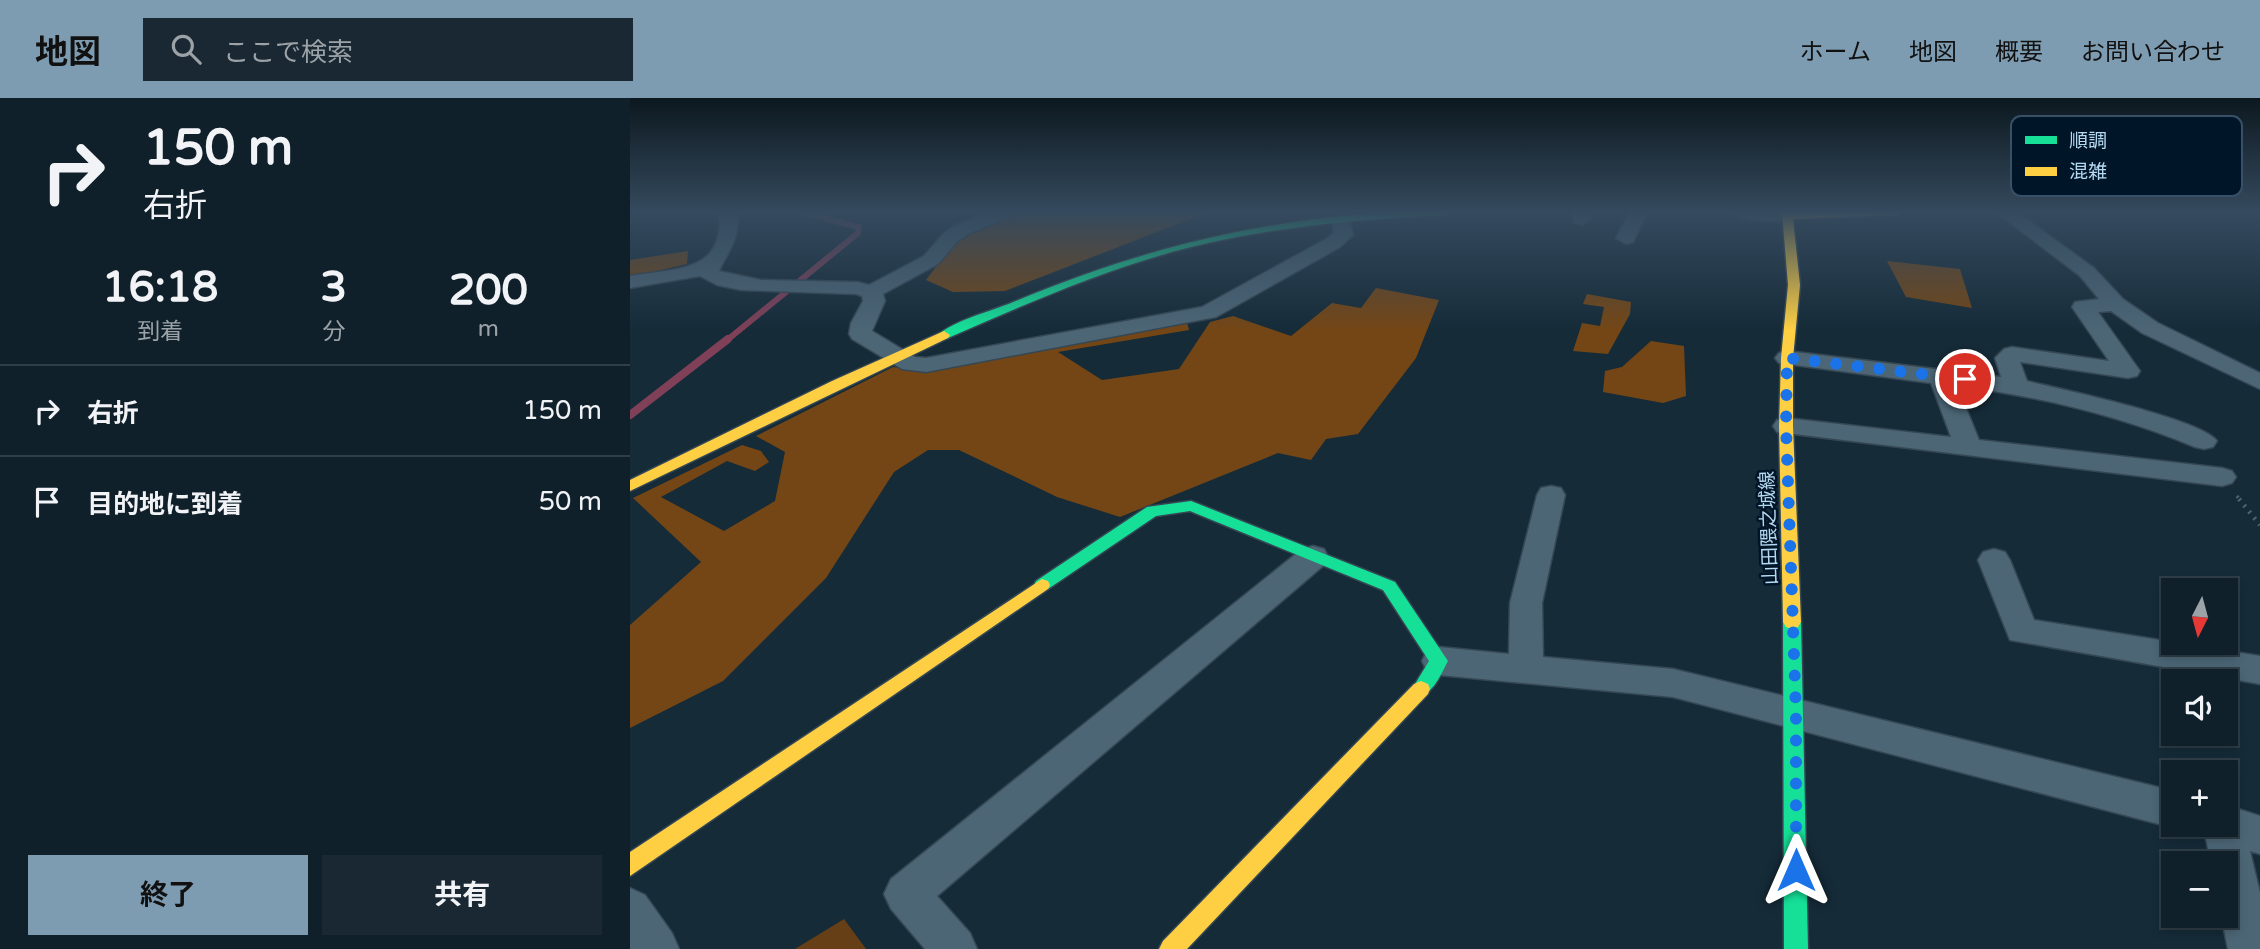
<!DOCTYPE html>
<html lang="ja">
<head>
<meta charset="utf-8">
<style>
	body { margin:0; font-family:"Varela Round","Noto Sans JP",sans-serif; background:#192832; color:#f1f3f6; height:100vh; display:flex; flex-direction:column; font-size:26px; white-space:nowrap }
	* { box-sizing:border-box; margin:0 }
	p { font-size:23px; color:#9ca3a8 }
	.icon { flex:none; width:38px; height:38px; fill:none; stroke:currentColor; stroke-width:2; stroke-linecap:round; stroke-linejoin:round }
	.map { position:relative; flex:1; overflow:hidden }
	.sheet { display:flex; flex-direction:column; background:#10202a; width:630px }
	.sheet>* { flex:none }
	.guide { background:#10202a; color:#f1f3f6; overflow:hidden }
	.needle { width:46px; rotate:186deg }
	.tools { position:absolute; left:1531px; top:480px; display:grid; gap:14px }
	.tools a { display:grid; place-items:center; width:77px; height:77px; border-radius:0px; background:#10202a; box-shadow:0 4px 10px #0003,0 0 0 2px #303e47; font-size:35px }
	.pin { position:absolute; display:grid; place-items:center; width:60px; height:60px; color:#fff; margin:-30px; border:4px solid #fff; border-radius:50%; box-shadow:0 2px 7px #0007 }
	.me { position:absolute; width:77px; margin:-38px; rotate:0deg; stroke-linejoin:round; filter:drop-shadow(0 0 5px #0008) }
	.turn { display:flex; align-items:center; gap:24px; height:147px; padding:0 28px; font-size:32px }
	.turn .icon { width:91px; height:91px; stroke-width:2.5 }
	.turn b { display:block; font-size:49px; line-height:60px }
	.eta { display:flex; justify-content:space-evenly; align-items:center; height:119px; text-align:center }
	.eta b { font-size:42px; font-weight:700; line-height:49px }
	.button { display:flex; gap:14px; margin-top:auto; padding:14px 28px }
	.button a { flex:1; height:80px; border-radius:0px; background:#7e9cb1; color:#111; font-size:28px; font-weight:700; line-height:80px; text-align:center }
	.button a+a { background:#192832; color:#f1f3f6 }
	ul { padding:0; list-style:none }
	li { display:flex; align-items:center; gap:21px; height:91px; padding:0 28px; border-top:2px solid #303e47 }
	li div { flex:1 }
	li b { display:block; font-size:26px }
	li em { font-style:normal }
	header { display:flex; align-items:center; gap:42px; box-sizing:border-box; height:98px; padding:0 35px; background:#7e9cb1; color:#111 }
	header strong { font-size:33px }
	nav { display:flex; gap:38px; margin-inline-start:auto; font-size:24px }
	.search { width:490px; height:63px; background:#192832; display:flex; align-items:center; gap:18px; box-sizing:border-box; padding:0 24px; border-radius:0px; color:#9ca3a8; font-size:26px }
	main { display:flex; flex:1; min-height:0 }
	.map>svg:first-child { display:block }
	.green { fill:#673f17 }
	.forest { fill:#744615 }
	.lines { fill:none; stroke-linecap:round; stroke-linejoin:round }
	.stream-far1 { stroke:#7f4058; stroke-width:6 }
	.stream { stroke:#7f4058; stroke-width:8 }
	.street-casing { stroke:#354754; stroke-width:3 }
	.fast-casing { stroke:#354754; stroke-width:3 }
	.slow-casing { stroke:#354754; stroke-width:3 }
	.path-far1 { stroke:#4f6471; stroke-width:3.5; stroke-dasharray:2 4.5; stroke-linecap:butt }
	.path { stroke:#4f6471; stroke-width:4.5; stroke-dasharray:2 6; stroke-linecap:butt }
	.street { fill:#4c6676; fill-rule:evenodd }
	.fast { fill:#16e098; fill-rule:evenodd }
	.slow { fill:#ffcf43; fill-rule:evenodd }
	.route { stroke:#1a73e8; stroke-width:12; stroke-dasharray:0 21.6 }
	.labels { text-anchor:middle; stroke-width:5; stroke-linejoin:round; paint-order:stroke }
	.street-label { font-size:19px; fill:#b6d9f2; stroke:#001628 }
	.key { fill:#001628; stroke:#375065; stroke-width:2 }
	.key-label { font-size:19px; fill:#b6d9f2 }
</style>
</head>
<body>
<header>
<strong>地図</strong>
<div class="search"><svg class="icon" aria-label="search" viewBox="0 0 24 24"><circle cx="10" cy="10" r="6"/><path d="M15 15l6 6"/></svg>ここで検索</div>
<nav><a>ホーム</a><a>地図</a><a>概要</a><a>お問い合わせ</a></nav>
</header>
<main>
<section class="sheet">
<div class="guide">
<div class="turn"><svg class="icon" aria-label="right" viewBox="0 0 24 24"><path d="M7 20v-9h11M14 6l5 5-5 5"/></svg><div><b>150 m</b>右折</div></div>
</div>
<div class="eta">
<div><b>16:18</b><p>到着</p></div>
<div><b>3</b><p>分</p></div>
<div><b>200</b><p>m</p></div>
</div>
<ul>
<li><svg class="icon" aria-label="right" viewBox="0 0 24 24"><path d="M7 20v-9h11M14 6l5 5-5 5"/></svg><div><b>右折</b></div><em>150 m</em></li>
<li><svg class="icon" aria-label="arrive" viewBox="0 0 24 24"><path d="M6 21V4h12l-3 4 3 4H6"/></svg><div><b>目的地に到着</b></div><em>50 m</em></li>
</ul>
<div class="button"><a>終了</a><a>共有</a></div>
</section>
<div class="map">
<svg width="1630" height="851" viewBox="0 0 1630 851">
	<rect width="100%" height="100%" fill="#152b38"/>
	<path class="green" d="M 214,821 L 236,851 L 165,851 Z"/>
	<path class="forest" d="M 392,114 L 593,114 L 568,118 L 375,193 L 323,194 L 296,182 L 317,154 L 343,131 Z
		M 58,153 L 57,166 L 0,179 L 0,162 Z
		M 1257,163 L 1330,171 L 1342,210 L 1276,199 Z
		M 746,190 L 809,202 L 786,260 L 728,336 L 696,341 L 681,362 L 648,355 L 490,419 L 427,399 L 329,352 L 298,352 L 264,374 L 196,480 L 93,583 L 0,630 L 0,527 L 71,464 L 3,400 L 112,347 L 131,353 L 139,364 L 125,373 L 97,363 L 31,399 L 94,433 L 145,403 L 155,354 L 126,338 L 263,269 L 288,272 L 557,224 L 559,232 L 428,254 L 472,282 L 549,271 L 580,224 L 603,218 L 661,238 L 702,205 L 731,210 Z
		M 957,196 L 1001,204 L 1000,216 L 978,256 L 943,253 L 952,225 L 970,228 L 974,209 L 953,206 Z
		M 1021,243 L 1054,248 L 1056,298 L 1033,305 L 973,294 L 975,273 L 992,269 Z"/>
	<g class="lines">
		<path class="stream-far1" d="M 96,243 L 228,135 L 229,129 L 171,114"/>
		<path class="stream" d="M 0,317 L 98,241"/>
		<defs>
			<path id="street" d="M 89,114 L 107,114 C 111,139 98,154 89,173 L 131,182 L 228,184 L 239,187 L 294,158 L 314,135 L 326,127 L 359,114 L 384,114 L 382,118 L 340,135 L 328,143 L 308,166 L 253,196 L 255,203 L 242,233 L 285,259 L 296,260 L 572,209 L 696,141 L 703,135 L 703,123 L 705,119 L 719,119 L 723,137 L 710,149 L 586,219 L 296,274 L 272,271 L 222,241 L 219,236 L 221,225 L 233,203 L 232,198 L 226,196 L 111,192 L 87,187 L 70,178 L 0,190 L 0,178 C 43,170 96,176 89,114 Z
				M 944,114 L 962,114 L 961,121 L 952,127 L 945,125 L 943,121 Z
				M 1000,114 L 1018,114 L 1003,144 L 996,146 L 986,140 Z
				M 1100,114 L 1165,114 L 1167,118 C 1159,127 1108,123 1100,114 Z
				M 1366,114 L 1387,114 L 1464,170 L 1493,201 L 1528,225 L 1630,275 L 1630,291 L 1512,235 L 1481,213 L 1468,214 L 1510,273 L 1507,278 L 1498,280 L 1390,264 L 1397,283 C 1430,291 1572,321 1587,343 L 1583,349 L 1574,351 L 1565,349 C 1488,317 1408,298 1327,288 L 1349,342 L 1592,370 L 1602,373 L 1606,379 L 1602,385 L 1592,388 L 1147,334 L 1143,328 L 1147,322 L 1156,320 L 1321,339 L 1301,285 L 1149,265 L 1145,260 L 1149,255 L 1157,253 L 1371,279 L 1365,260 L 1374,251 L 1382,249 L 1479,263 L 1442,209 L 1445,204 L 1469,201 L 1450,178 Z
				M 921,388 L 931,390 L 935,397 L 912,505 L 913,559 L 1043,571 L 1544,693 L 1544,726 L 1555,726 L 1544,730 L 1043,599 L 809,577 L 797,573 L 792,563 L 797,553 L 809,549 L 879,556 L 880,505 L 907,397 L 911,390 Z
				M 683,448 L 694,451 L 698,459 L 694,467 L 307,798 L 340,835 L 347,851 L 295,851 L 261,811 L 254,796 L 261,781 L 672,451 Z
				M 1364,451 L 1375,454 L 1380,462 L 1404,522 L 1630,558 L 1630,586 L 1380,542 L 1348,462 L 1353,454 Z
				M 1596,707 L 1630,718 L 1630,756 L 1620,753 L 1630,795 L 1630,851 L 1598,851 L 1591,817 L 1596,817 L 1596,765 L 1581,765 L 1573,726 L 1596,726 Z
				M 0,790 L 15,797 L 42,835 L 49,851 L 0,851 Z"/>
			<path id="fast" d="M 763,114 L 820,114 L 815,117 C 728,121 642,129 557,150 C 475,171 396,206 318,240 L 314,241 L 308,237 C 323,223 361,213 381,205 C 510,151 623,123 763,114 Z
				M 561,403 L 765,484 L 818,563 C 811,576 801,602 784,596 L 782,591 L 799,563 L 753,492 L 560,413 L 526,418 L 418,491 L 406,491 L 404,487 L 406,483 L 517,409 Z
				M 1162,517 L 1168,519 L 1171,524 L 1178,851 L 1154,851 L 1153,524 L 1156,519 Z"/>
			<path id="slow" d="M 1152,114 L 1272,114 L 1267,117 L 1163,121 L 1170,187 L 1163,260 L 1163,328 L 1171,524 L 1168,529 L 1162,531 L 1156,529 L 1153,524 L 1149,328 L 1151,260 L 1158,187 Z
				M 314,233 L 320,237 L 318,240 L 0,393 L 0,382 L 202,283 Z
				M 412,481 L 418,483 L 420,487 L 418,491 L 0,778 L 0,754 Z
				M 791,583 L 798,586 L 800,591 L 798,596 L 557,851 L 529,851 L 533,843 L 784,586 Z"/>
		</defs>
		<use href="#street" class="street-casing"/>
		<use href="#fast" class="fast-casing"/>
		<use href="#slow" class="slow-casing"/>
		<path class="path-far1" d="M 1607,398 L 1611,403"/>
		<path class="path" d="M 1609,401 L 1630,427"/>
		<use href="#street" class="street"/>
		<use href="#fast" class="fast"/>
		<use href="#slow" class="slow"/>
	</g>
	<linearGradient id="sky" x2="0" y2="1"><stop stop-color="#0c181f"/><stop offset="0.49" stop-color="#354a5e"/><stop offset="1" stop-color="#354a5e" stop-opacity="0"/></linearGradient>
	<rect width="1630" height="233" fill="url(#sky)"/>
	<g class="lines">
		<path class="route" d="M 1166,772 L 1166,615 L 1156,328 L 1157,260 L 1335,281"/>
	</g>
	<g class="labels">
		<g class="street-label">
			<text transform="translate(1138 430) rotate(-92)" y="7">山田隈之城線</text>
		</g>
	</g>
	<rect x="1381" y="18" width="231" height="80" rx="10" class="key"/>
	<rect x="1395" y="38" width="32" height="8" fill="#16e098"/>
	<rect x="1395" y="69" width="32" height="9" fill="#ffcf43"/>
	<g class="key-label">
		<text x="1439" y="49">順調</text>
		<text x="1439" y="80">混雑</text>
	</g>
</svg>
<div class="tools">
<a><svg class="needle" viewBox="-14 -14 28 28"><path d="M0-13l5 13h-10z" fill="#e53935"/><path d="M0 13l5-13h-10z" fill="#9ca3a8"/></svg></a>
<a><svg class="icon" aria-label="sound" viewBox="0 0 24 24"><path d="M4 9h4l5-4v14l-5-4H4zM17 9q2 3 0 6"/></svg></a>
<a>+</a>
<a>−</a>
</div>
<div class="pin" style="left:1335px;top:281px;background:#d93025"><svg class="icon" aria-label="arrive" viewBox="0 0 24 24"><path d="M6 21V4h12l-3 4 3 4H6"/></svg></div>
<svg class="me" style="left:1166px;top:772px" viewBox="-20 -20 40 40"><path d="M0-17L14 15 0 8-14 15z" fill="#1a73e8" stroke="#fff" stroke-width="4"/></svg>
</div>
</main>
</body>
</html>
